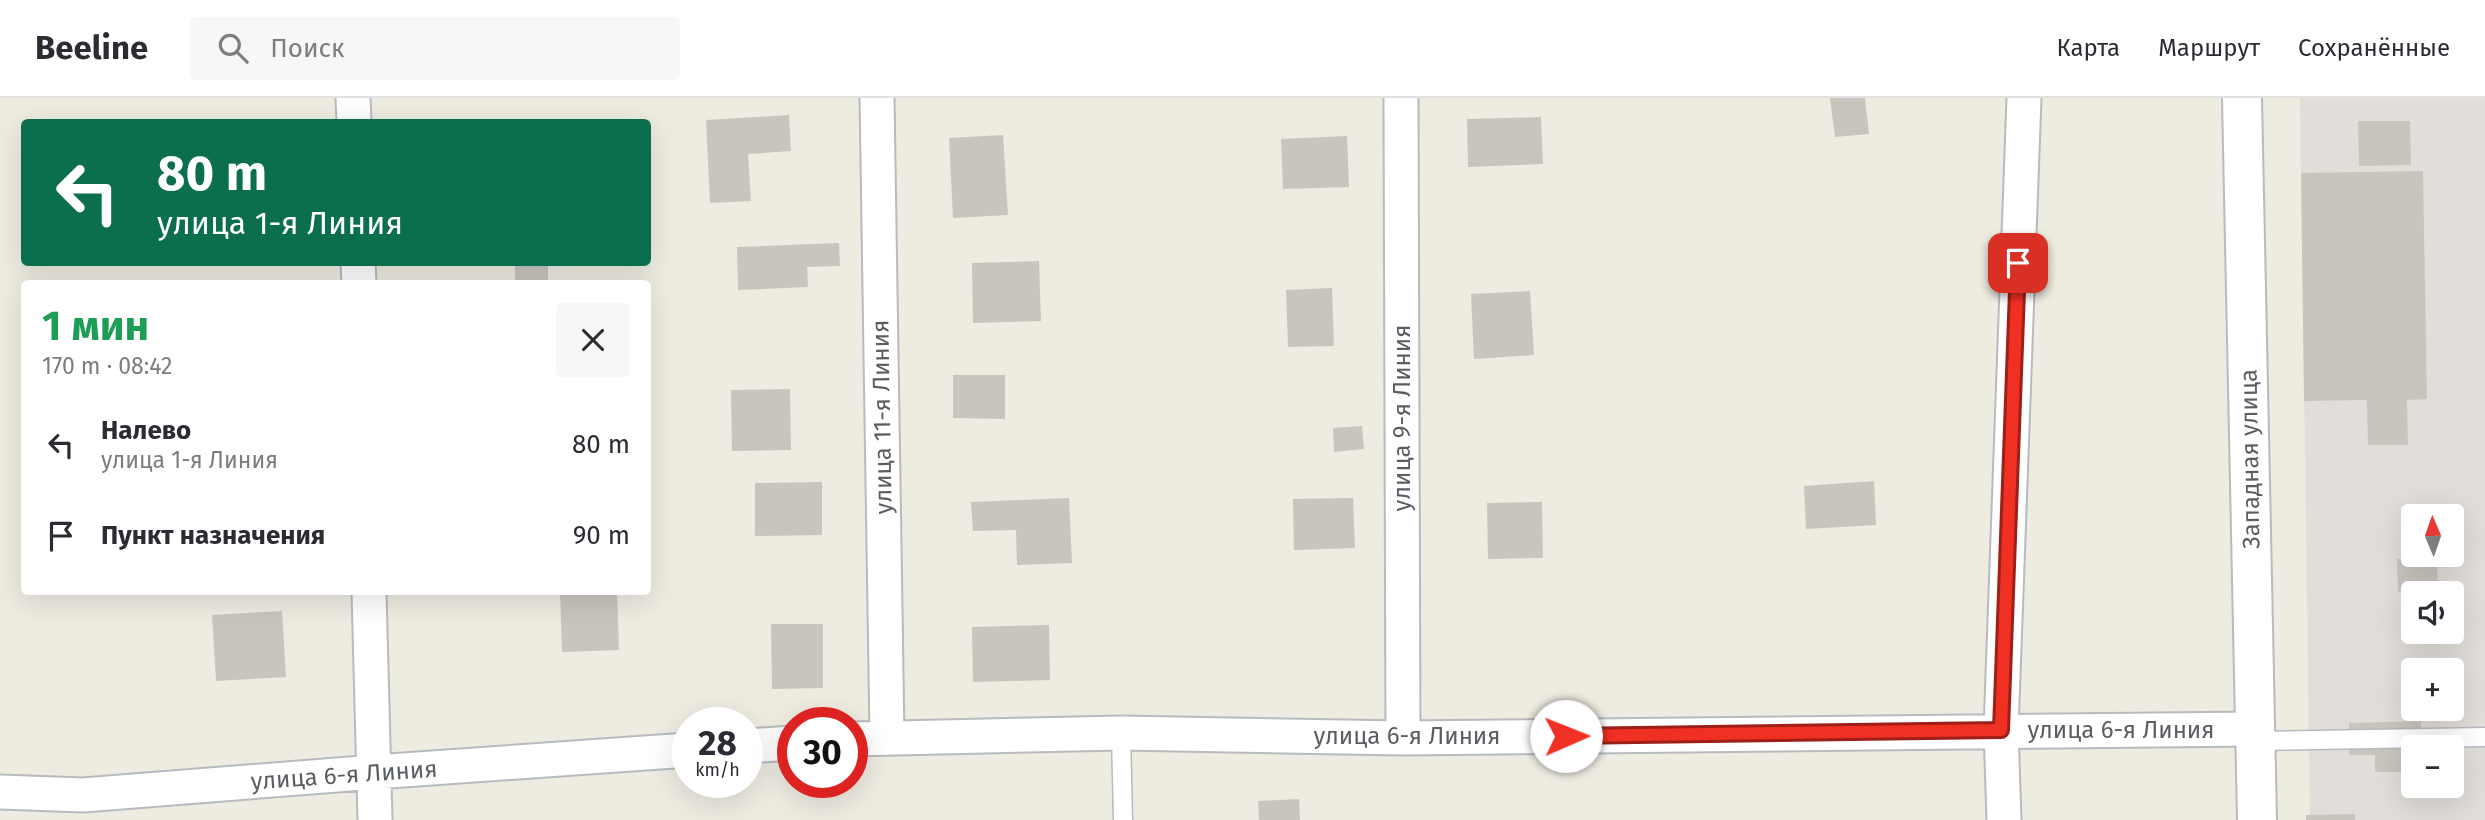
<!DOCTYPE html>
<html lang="ru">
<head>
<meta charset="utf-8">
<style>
	body { margin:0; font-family:"Fira Sans",sans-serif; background:#f7f7f7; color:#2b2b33; height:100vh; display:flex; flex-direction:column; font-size:26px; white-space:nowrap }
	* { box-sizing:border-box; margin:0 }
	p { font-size:23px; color:#7c7c81 }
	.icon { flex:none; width:38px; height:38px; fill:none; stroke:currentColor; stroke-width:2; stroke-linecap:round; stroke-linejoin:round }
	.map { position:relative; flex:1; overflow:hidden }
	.sheet { position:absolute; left:21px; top:182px; width:630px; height:315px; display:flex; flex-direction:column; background:#fff; border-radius:7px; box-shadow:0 7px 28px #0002 }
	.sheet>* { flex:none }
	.hud { position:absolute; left:21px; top:21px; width:630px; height:147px; border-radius:7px; box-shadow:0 7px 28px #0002; background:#0b6e4f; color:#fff; overflow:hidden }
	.needle { width:46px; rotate:358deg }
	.buttons { position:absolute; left:2401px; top:406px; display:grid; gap:14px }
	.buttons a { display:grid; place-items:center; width:63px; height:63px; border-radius:7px; background:#fff; box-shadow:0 7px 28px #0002; font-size:35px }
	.speed { position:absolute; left:672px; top:609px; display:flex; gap:14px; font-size:35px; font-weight:700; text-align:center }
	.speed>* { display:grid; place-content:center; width:91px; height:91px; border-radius:50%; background:#fff; box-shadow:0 7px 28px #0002; line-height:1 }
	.speed small { font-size:18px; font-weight:400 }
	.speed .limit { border:10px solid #d22; background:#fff; color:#111 }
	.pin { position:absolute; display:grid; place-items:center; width:60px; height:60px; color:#fff; margin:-30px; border-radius:14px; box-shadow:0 4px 10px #0006 }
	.me { position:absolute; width:77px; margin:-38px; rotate:89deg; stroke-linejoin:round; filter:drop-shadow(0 0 5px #0008) }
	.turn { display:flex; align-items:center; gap:24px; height:147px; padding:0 21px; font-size:32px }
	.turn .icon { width:91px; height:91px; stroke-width:2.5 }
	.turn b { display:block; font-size:49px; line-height:60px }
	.round { display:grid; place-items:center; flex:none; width:74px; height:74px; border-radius:7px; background:#f7f7f7 }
	.headline { display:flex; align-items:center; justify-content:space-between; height:119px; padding:0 21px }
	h1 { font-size:42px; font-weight:700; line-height:52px; color:#1e9e55 }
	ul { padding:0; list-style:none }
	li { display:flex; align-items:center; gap:21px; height:91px; padding:0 21px }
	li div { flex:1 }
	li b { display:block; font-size:26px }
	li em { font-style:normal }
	header { display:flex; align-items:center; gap:42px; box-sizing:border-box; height:98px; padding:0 35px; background:#fff; border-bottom:2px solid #e1e1e2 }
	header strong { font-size:33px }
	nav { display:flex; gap:38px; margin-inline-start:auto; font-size:24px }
	.search { width:490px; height:63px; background:#f7f7f7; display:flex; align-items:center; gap:18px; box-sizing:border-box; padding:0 24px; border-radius:7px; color:#7c7c81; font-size:26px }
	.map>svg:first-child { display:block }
	.industrial { fill:#e1ded9; fill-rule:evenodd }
	.building { fill:#c9c5be }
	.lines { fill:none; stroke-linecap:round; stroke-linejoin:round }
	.service-casing { stroke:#b7babf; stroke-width:21 }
	.minor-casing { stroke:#b7babf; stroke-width:37 }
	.tertiary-casing { stroke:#b7babf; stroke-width:42 }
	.service { stroke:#fff; stroke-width:18 }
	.minor { stroke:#fff; stroke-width:33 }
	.tertiary { stroke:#fff; stroke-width:38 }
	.route-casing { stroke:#9d1f17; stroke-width:18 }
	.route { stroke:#f13024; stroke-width:12 }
	.labels { text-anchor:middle; stroke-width:5; stroke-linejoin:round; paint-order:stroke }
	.street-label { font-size:24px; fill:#5a5e63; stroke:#fff }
</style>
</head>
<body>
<header>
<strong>Beeline</strong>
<div class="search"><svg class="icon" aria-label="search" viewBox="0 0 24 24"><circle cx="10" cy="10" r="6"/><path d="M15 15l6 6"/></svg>Поиск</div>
<nav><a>Карта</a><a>Маршрут</a><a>Сохранённые</a></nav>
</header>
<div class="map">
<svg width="2485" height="722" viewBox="0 0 2485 722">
	<rect width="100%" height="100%" fill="#eeebe1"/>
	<path class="industrial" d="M 2300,0 L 2485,0 L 2485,722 L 2310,722 ZM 2413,418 L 2452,418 L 2452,457 L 2413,457 ZM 2413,495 L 2452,495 L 2452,534 L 2413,534 ZM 2413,572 L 2452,572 L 2452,611 L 2413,611 ZM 2413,649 L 2452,649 L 2452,688 L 2413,688 Z"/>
	<path class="building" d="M 1830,0 L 1865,0 L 1869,36 L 1835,39 Z
		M 789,17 L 791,53 L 748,56 L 751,103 L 710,105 L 706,22 Z
		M 1541,19 L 1543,66 L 1468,69 L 1467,21 Z
		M 2358,23 L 2410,23 L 2411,67 L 2359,68 Z
		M 1003,37 L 1008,117 L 953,120 L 949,40 Z
		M 1347,38 L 1349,89 L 1283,91 L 1281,41 Z
		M 2423,73 L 2427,301 L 2407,302 L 2408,347 L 2368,347 L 2367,302 L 2304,303 L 2301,75 Z
		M 839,145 L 840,168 L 807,169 L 808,189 L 738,192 L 737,149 Z
		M 1039,163 L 1041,223 L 973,225 L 972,165 Z
		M 515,164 L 548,164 L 548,186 L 515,186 Z
		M 1332,190 L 1334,248 L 1288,249 L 1286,192 Z
		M 1530,193 L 1534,257 L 1474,261 L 1471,196 Z
		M 953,277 L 1005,277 L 1005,321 L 953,320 Z
		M 790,291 L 791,352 L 732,353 L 731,292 Z
		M 1362,328 L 1364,351 L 1334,354 L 1333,330 Z
		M 1874,383 L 1876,427 L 1806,431 L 1804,388 Z
		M 822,384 L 822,437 L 755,438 L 755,385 Z
		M 1069,400 L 1072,465 L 1017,467 L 1016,432 L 973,433 L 971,404 Z
		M 1353,400 L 1355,450 L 1294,452 L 1293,401 Z
		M 1542,404 L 1543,460 L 1488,461 L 1487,405 Z
		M 2397,461 L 2437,461 L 2438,494 L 2398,494 Z
		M 560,494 L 617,494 L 619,552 L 562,554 Z
		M 282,513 L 286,579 L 216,583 L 212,517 Z
		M 771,526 L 823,526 L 823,590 L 772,591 Z
		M 1049,527 L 1050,582 L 973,584 L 972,529 Z
		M 2421,623 L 2422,649 L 2413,649 L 2413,674 L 2375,674 L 2375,657 L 2349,657 L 2349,625 Z
		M 1299,701 L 1300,722 L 1259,722 L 1258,703 Z
		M 2355,716 L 2355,722 L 2306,722 L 2306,717 Z"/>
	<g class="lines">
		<defs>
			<path id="service" d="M 1121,635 L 1123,722
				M 2256,643 L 2485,639"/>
			<path id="minor" d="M 353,0 L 354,24
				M 877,0 L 887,639
				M 1401,0 L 1403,640
				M 358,164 L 359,186
				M 369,494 L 375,722
				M 852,641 L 1121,635 L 1403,640 L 2256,631
				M 747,648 L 793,645
				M 0,694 L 83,697 L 375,674 L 688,652
				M 2004,722 L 2001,632 L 2024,0"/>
			<path id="tertiary" d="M 2242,0 L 2257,722"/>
		</defs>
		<use href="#service" class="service-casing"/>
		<use href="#minor" class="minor-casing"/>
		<use href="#tertiary" class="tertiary-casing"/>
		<use href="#service" class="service"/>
		<use href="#minor" class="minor"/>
		<use href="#tertiary" class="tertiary"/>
	</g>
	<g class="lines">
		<defs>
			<path id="route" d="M 1566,638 L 2001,632 L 2018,165"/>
		</defs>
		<use href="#route" class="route-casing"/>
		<use href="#route" class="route"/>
	</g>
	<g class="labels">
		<g class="street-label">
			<text transform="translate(882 319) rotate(-91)" y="8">улица 11-я Линия</text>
			<text transform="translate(1402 320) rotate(-90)" y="8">улица 9-я Линия</text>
			<text transform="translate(2250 361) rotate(-91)" y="8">Западная улица</text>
			<text x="2121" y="640">улица 6-я Линия</text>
			<text x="1407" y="646">улица 6-я Линия</text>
			<text transform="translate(344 677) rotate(-4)" y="8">улица 6-я Линия</text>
		</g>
	</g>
</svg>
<div class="buttons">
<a><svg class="needle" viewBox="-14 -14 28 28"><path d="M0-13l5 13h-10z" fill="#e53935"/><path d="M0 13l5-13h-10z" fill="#7c7c81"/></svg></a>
<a><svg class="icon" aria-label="sound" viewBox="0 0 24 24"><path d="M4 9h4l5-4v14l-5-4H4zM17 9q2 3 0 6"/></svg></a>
<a>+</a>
<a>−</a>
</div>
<div class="speed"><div>28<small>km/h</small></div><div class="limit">30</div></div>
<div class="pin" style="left:2018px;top:165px;background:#d93025"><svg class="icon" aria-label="arrive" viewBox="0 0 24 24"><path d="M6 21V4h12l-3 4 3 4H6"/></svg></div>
<svg class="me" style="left:1566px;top:638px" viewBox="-20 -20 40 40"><circle r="19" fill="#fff"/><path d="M0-13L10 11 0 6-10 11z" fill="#f13024"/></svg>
<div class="hud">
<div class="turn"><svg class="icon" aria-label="left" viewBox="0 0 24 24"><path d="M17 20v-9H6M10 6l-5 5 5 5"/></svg><div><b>80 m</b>улица 1-я Линия</div></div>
</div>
<section class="sheet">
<div class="headline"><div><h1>1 мин</h1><p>170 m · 08:42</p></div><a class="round"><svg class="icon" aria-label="close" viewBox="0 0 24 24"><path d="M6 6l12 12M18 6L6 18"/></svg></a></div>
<ul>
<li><svg class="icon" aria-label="left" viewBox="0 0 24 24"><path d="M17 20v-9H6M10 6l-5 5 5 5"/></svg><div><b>Налево</b><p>улица 1-я Линия</p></div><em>80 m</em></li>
<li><svg class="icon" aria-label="arrive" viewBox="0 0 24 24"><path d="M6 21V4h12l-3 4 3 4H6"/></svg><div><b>Пункт назначения</b></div><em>90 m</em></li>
</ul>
</section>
</div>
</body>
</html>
